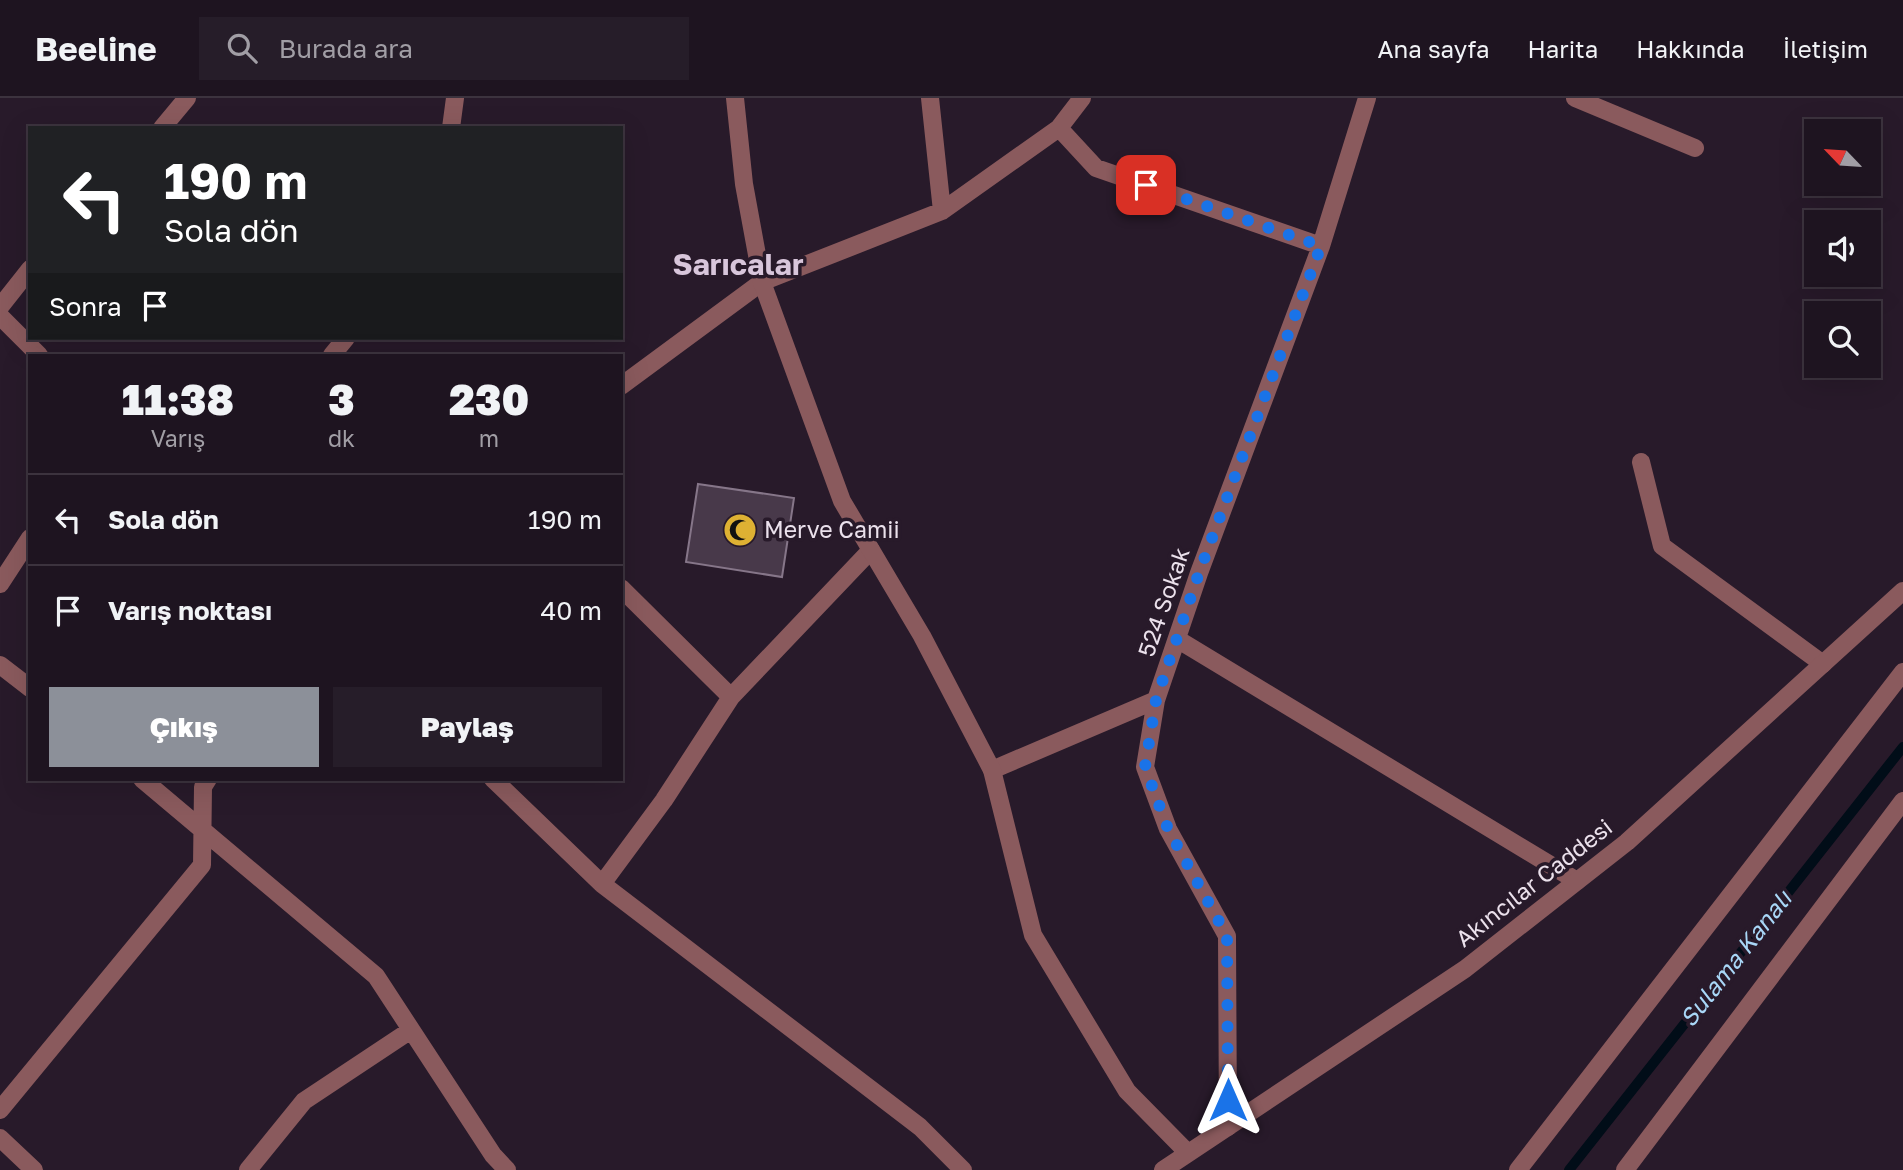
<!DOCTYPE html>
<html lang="tr">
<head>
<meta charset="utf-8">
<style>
	body { margin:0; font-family:"Golos Text",sans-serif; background:#261d29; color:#f1f3f6; height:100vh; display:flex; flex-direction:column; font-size:26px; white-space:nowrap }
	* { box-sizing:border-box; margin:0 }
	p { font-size:23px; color:#a19ea5 }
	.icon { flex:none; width:38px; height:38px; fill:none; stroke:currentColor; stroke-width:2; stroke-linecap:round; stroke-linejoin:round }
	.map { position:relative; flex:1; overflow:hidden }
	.sheet { position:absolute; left:28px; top:256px; width:595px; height:427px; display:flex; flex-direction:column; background:#1e1420; border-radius:0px; box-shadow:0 7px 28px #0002,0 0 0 2px #3c333e }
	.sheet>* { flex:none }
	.top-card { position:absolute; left:28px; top:28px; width:595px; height:214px; border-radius:0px; box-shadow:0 7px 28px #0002,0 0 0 2px #3c333e; background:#202124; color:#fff; overflow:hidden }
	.needle { width:46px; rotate:295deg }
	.tools { position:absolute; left:1804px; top:21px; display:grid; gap:14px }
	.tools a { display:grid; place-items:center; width:77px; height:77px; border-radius:0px; background:#1e1420; box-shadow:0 7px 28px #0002,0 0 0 2px #3c333e; font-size:35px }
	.pin { position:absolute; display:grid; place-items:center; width:60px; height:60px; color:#fff; margin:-30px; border-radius:14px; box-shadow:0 4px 10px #0006 }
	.me { position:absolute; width:77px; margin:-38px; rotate:0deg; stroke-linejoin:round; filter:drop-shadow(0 0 5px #0008) }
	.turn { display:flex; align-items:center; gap:24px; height:147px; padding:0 21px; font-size:32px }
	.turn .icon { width:91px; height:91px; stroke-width:2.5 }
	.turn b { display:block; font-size:49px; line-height:60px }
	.then { display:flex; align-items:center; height:66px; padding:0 21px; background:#0003; gap:14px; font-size:26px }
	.eta { display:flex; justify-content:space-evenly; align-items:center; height:119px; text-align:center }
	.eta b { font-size:42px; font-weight:800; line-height:49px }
	.button { display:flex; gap:14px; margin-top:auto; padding:14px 21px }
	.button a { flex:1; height:80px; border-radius:0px; background:#8c9099; color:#fff; font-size:28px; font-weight:800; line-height:80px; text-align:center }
	.button a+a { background:#261d29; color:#f1f3f6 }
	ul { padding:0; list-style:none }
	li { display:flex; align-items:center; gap:21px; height:91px; padding:0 21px; border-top:2px solid #3c333e }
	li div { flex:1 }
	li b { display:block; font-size:26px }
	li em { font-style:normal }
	header { display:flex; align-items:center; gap:42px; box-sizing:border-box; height:98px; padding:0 35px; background:#1e1420; border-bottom:2px solid #3c333e }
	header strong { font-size:33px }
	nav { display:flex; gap:38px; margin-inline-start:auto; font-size:24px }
	.search { width:490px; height:63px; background:#261d29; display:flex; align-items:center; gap:18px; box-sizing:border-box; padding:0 24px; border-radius:0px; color:#a19ea5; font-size:26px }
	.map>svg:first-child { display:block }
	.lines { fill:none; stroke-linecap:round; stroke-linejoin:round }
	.stream { stroke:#010d18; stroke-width:10 }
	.building { fill:#48394a; stroke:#867689; stroke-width:2 }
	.service { stroke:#8a5a5d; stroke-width:18 }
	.minor { stroke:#8a5a5d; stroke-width:18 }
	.tertiary { stroke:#8a5a5d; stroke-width:18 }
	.route { stroke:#1a73e8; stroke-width:12; stroke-dasharray:0 21.6 }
	.labels { text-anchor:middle; stroke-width:7; stroke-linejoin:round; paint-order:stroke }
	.poi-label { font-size:23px; fill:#ebe1ec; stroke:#281a2a; text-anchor:start }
	.street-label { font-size:23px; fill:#ebe1ec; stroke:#281a2a }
	.water-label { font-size:24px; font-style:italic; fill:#a9d7f7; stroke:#281a2a }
	.district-label { font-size:30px; font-weight:bold; fill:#d8c6db; stroke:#281a2a }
</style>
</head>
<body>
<header>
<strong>Beeline</strong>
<div class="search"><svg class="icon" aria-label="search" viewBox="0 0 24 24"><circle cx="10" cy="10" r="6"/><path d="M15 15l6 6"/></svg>Burada ara</div>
<nav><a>Ana sayfa</a><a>Harita</a><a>Hakkında</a><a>İletişim</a></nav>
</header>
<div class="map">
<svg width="1903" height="1072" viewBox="0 0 1903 1072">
	<rect width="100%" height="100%" fill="#281a2a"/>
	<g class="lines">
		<path class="stream" d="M 1569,1072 L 1903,649"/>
	</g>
	<path class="building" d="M 698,386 L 794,400 L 782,479 L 686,464 Z"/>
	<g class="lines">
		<path class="service" d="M 1641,364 L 1662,448 L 1823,566"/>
		<path class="minor" d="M 930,0 L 942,113
			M 1575,0 L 1695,50
			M 162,30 L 187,0
			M 451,30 L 455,0
			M 1059,30 L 1096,70 L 1321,148
			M 0,209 L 30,171
			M 0,218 L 39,257
			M 332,257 L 346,240
			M 621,288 L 762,184 L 942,113 L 1059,30 L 1082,0
			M 0,486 L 30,440
			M 621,490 L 731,599
			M 1177,541 L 1577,783
			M 0,567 L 30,590
			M 992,672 L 1156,602
			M 142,681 L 376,878 L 493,1057 L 507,1072
			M 493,681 L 602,786 L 920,1029 L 963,1072
			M 602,786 L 664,702 L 731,599 L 871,452
			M 0,1012 L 202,767 L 203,689 L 208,681
			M 1228,1029 L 1227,838 L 1168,731 L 1145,669 L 1156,602 L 1199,475 L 1321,148 L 1367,0
			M 0,1040 L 34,1072
			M 248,1072 L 304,1003 L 411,932
			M 1518,1072 L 1903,574
			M 1625,1072 L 1903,703"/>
		<path class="tertiary" d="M 735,0 L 744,86 L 762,184 L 842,403 L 922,538 L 992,672 L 1033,837 L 1127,993 L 1188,1055
			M 1163,1072 L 1465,871 L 1627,744 L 1903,493"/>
	</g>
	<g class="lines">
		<path class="route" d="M 1146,87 L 1321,148 L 1199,475 L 1156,602 L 1145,669 L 1168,731 L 1227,838 L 1228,1002"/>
	</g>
	<defs>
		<symbol id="mosque-disc" viewBox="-11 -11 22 22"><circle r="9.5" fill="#deb133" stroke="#281a2a"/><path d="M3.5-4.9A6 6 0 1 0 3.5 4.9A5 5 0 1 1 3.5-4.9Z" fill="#111"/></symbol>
	</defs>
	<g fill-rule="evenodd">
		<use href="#mosque-disc" x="721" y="413" width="38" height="38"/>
	</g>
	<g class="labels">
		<g class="poi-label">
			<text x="764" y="440">Merve Camii</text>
		</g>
		<g class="street-label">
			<text transform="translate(1164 504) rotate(-71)" y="8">524 Sokak</text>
			<text transform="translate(1534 785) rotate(-38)" y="8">Akıncılar Caddesi</text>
		</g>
		<g class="water-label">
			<text transform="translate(1736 861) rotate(-52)" y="8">Sulama Kanalı</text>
		</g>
		<g class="district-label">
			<text x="738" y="177">Sarıcalar</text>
		</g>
	</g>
</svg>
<div class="tools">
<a><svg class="needle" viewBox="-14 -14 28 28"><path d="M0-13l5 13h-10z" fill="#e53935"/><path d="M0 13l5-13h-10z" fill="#a19ea5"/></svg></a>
<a><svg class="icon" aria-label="sound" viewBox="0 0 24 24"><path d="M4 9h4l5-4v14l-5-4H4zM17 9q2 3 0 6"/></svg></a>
<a><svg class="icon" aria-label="search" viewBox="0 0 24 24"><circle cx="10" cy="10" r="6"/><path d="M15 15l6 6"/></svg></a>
</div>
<div class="pin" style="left:1146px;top:87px;background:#d93025"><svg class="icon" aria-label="arrive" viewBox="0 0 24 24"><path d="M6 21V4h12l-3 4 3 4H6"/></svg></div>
<svg class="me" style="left:1228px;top:1002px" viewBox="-20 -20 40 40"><path d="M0-17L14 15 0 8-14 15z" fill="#1a73e8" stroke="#fff" stroke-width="4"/></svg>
<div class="top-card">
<div class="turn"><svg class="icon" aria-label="left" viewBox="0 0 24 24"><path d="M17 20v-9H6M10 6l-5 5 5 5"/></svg><div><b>190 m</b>Sola dön</div></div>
<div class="then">Sonra<svg class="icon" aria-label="arrive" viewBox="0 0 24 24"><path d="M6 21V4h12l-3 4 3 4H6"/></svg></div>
</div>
<section class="sheet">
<div class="eta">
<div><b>11:38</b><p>Varış</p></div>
<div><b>3</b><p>dk</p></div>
<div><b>230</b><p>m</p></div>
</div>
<ul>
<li><svg class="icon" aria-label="left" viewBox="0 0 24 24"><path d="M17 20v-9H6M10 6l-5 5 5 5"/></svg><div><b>Sola dön</b></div><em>190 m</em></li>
<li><svg class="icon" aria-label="arrive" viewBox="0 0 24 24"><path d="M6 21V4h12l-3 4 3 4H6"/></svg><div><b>Varış noktası</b></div><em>40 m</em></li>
</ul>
<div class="button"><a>Çıkış</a><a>Paylaş</a></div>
</section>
</div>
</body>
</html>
